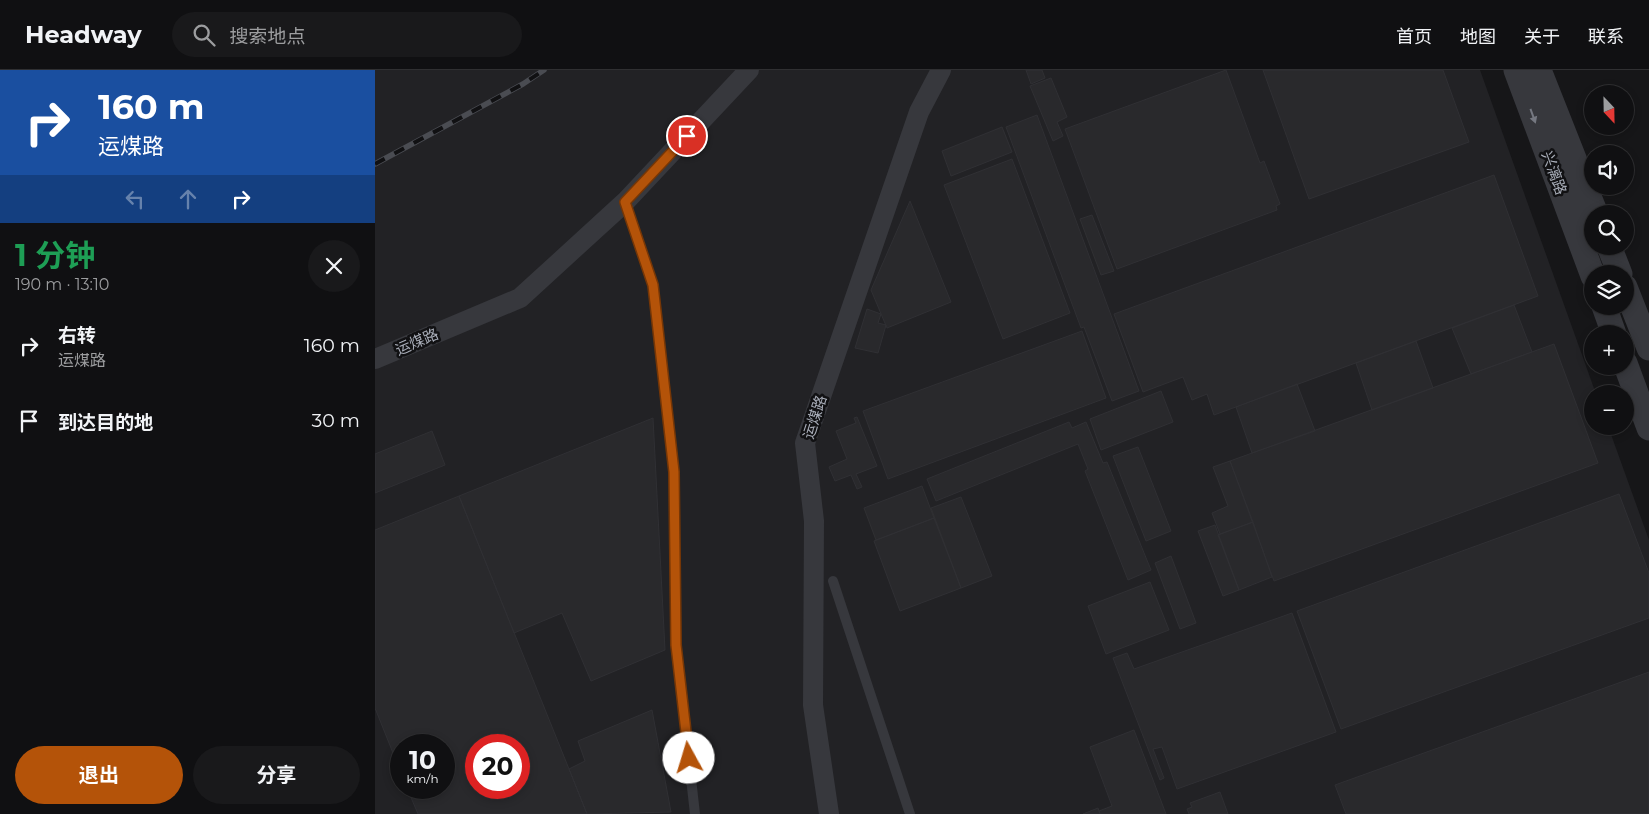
<!DOCTYPE html>
<html lang="zh">
<head>
<meta charset="utf-8">
<style>
	body { margin:0; font-family:Montserrat,"Noto Sans SC",sans-serif; background:#19191b; color:#f1f3f6; height:100vh; display:flex; flex-direction:column; font-size:19px; white-space:nowrap }
	* { box-sizing:border-box; margin:0 }
	p { font-size:16px; color:#9c9d9f }
	.icon { flex:none; width:28px; height:28px; fill:none; stroke:currentColor; stroke-width:2; stroke-linecap:round; stroke-linejoin:round }
	.map { position:relative; flex:1; overflow:hidden }
	.details { display:flex; flex-direction:column; background:#101012; width:375px }
	.details>* { flex:none }
	.banner { background:#1a4fa0; color:#fff; overflow:hidden }
	.needle { width:32px; rotate:158deg }
	.controls { position:absolute; left:1209px; top:15px; display:grid; gap:10px }
	.controls a { display:grid; place-items:center; width:50px; height:50px; border-radius:50%; background:#101012; box-shadow:0 2px 8px #0003,0 0 0 1px #303032; font-size:25px }
	.speed { position:absolute; left:15px; top:664px; display:flex; gap:10px; font-size:25px; font-weight:700; text-align:center }
	.speed>* { display:grid; place-content:center; width:65px; height:65px; border-radius:50%; background:#101012; box-shadow:0 2px 8px #0003,0 0 0 1px #303032; line-height:1 }
	.speed small { font-size:12px; font-weight:400 }
	.speed .limit { border:8px solid #d22; background:#fff; color:#111 }
	.pin { position:absolute; display:grid; place-items:center; width:42px; height:42px; color:#fff; margin:-21px; border:2px solid #fff; border-radius:50%; box-shadow:0 1px 5px #0007 }
	.me { position:absolute; width:55px; margin:-28px; rotate:354deg; stroke-linejoin:round; filter:drop-shadow(0 0 4px #0008) }
	.turn { display:flex; align-items:center; gap:18px; height:105px; padding:0 15px; font-size:22px }
	.turn .icon { width:65px; height:65px; stroke-width:2.5 }
	.turn b { display:block; font-size:35px; line-height:42px }
	.lanes { display:flex; align-items:center; height:48px; padding:0 15px; background:#0003; justify-content:center; gap:25px; direction:ltr }
	.lanes .off { opacity:.35 }
	.round { display:grid; place-items:center; flex:none; width:52px; height:52px; border-radius:26px; background:#19191b }
	.headline { display:flex; align-items:center; justify-content:space-between; height:85px; padding:0 15px }
	h1 { font-size:30px; font-weight:700; line-height:38px; color:#1e9e55 }
	.button { display:flex; gap:10px; margin-top:auto; padding:10px 15px }
	.button a { flex:1; height:58px; border-radius:30px; background:#b45309; color:#fff; font-size:20px; font-weight:700; line-height:58px; text-align:center }
	.button a+a { background:#19191b; color:#f1f3f6 }
	ul { padding:0; list-style:none }
	li { display:flex; align-items:center; gap:15px; height:75px; padding:0 15px }
	li div { flex:1 }
	li b { display:block; font-size:19px }
	li em { font-style:normal }
	header { display:flex; align-items:center; gap:30px; box-sizing:border-box; height:70px; padding:0 25px; background:#101012; border-bottom:1px solid #303032 }
	header strong { font-size:24px }
	nav { display:flex; gap:28px; margin-inline-start:auto; font-size:18px }
	.search { width:350px; height:45px; background:#19191b; display:flex; align-items:center; gap:12px; box-sizing:border-box; padding:0 18px; border-radius:28px; color:#9c9d9f; font-size:19px }
	main { display:flex; flex:1; min-height:0 }
	.map>svg:first-child { display:block }
	.built { fill:#222225; fill-rule:evenodd }
	.building { fill:#29292c; stroke:#303034; fill-rule:evenodd }
	.lines { fill:none; stroke-linecap:round; stroke-linejoin:round }
	.service { stroke:#37383d; stroke-width:10 }
	.minor { stroke:#37383d; stroke-width:20 }
	.tertiary { stroke:#37383d; stroke-width:25 }
	.rail-casing { stroke:#4a4c52; stroke-width:5.5 }
	.rail { stroke:#111113; stroke-width:4; stroke-dasharray:11; stroke-linecap:butt }
	.oneway { fill:#757881 }
	.route-casing { stroke:#753606; stroke-width:12 }
	.route { stroke:#b45309; stroke-width:9 }
	.labels { text-anchor:middle; stroke-width:5; stroke-linejoin:round; paint-order:stroke }
	.street-label { font-size:15px; fill:#a8adb8; stroke:#111113 }
</style>
</head>
<body>
<header>
<strong>Headway</strong>
<div class="search"><svg class="icon" aria-label="search" viewBox="0 0 24 24"><circle cx="10" cy="10" r="6"/><path d="M15 15l6 6"/></svg>搜索地点</div>
<nav><a>首页</a><a>地图</a><a>关于</a><a>联系</a></nav>
</header>
<main>
<section class="details">
<div class="banner">
<div class="turn"><svg class="icon" aria-label="right" viewBox="0 0 24 24"><path d="M7 20v-9h11M14 6l5 5-5 5"/></svg><div><b>160 m</b>运煤路</div></div>
<div class="lanes"><svg class="icon off" aria-label="left" viewBox="0 0 24 24"><path d="M17 20v-9H6M10 6l-5 5 5 5"/></svg><svg class="icon off" aria-label="ahead" viewBox="0 0 24 24"><path d="M12 20V5M6 11l6-6 6 6"/></svg><svg class="icon" aria-label="right" viewBox="0 0 24 24"><path d="M7 20v-9h11M14 6l5 5-5 5"/></svg></div>
</div>
<div class="headline"><div><h1>1 分钟</h1><p>190 m · 13:10</p></div><a class="round"><svg class="icon" aria-label="close" viewBox="0 0 24 24"><path d="M6 6l12 12M18 6L6 18"/></svg></a></div>
<ul>
<li><svg class="icon" aria-label="right" viewBox="0 0 24 24"><path d="M7 20v-9h11M14 6l5 5-5 5"/></svg><div><b>右转</b><p>运煤路</p></div><em>160 m</em></li>
<li><svg class="icon" aria-label="arrive" viewBox="0 0 24 24"><path d="M6 21V4h12l-3 4 3 4H6"/></svg><div><b>到达目的地</b></div><em>30 m</em></li>
</ul>
<div class="button"><a>退出</a><a>分享</a></div>
</section>
<div class="map">
<svg width="1274" height="744" viewBox="0 0 1274 744">
	<rect width="100%" height="100%" fill="#161618"/>
	<path class="built" d="M 0,0 L 1105,0 L 1221,324 L 1218,324 L 1218,356 L 1233,356 L 1274,470 L 1274,744 L 0,744 ZM 26,675 L 69,675 L 69,718 L 26,718 ZM 101,675 L 144,675 L 144,718 L 101,718 Z"/>
	<path class="building" d="M 651,0 L 667,0 L 670,8 L 656,14 Z
		M 851,0 L 885,93 L 889,91 L 905,134 L 901,136 L 902,140 L 742,199 L 690,59 Z
		M 888,0 L 1068,0 L 1094,72 L 934,129 Z
		M 676,8 L 692,47 L 682,52 L 688,66 L 678,71 L 655,16 Z
		M 662,45 L 764,321 L 737,331 L 709,257 L 706,258 L 631,57 Z
		M 627,57 L 637,82 L 576,106 L 567,81 Z
		M 637,89 L 695,243 L 628,269 L 569,115 Z
		M 1119,105 L 1163,226 L 839,345 L 832,324 L 817,330 L 808,307 L 768,322 L 739,244 Z
		M 535,131 L 576,232 L 512,258 L 496,220 Z
		M 717,145 L 739,201 L 726,205 L 705,149 Z
		M 1139,235 L 1157,282 L 1096,304 L 1077,258 Z
		M 492,239 L 506,244 L 503,253 L 511,255 L 503,283 L 480,278 Z
		M 707,261 L 731,328 L 513,409 L 488,341 Z
		M 1041,271 L 1058,318 L 997,340 L 981,293 Z
		M 1179,274 L 1223,393 L 899,511 L 855,391 Z
		M 922,314 L 940,361 L 877,383 L 861,337 Z
		M 786,321 L 798,352 L 726,380 L 715,349 Z
		M 482,347 L 502,396 L 481,404 L 487,417 L 482,419 L 476,405 L 460,411 L 454,397 L 472,389 L 461,361 L 481,353 L 479,348 Z
		M 278,348 L 290,580 L 216,611 L 187,543 L 139,563 L 84,426 Z
		M 694,352 L 697,358 L 711,352 L 728,393 L 732,392 L 776,500 L 753,510 L 710,401 L 713,399 L 703,374 L 561,431 L 552,409 Z
		M 57,361 L 70,395 L 0,423 L 0,384 Z
		M 763,377 L 796,461 L 771,471 L 738,386 Z
		M 855,391 L 878,452 L 845,464 L 837,443 L 853,436 L 838,397 Z
		M 547,416 L 559,448 L 501,470 L 489,438 Z
		M 1244,424 L 1274,503 L 1274,548 L 966,659 L 922,541 Z
		M 84,426 L 194,699 L 212,744 L 43,744 L 32,718 L 69,718 L 69,675 L 26,675 L 26,703 L 0,638 L 0,460 ZM 101,675 L 144,675 L 144,718 L 101,718 Z
		M 586,427 L 617,506 L 586,518 L 556,438 Z
		M 559,448 L 586,518 L 525,541 L 499,471 Z
		M 878,452 L 897,507 L 864,520 L 843,465 Z
		M 840,455 L 864,520 L 848,526 L 823,461 Z
		M 796,486 L 821,553 L 805,559 L 780,493 Z
		M 775,512 L 794,560 L 731,584 L 713,536 Z
		M 917,543 L 961,662 L 802,719 L 787,677 L 778,679 L 789,708 L 785,710 L 738,588 L 752,583 L 759,599 Z
		M 1274,602 L 1274,744 L 971,744 L 960,715 Z
		M 277,640 L 296,742 L 212,744 L 194,699 L 210,691 L 203,671 Z
		M 759,660 L 791,744 L 725,744 L 724,741 L 737,736 L 715,677 Z
		M 845,722 L 853,744 L 814,744 L 812,739 L 817,737 L 815,733 Z
		M 723,738 L 725,744 L 708,744 Z"/>
	<g class="lines">
		<path class="service" d="M 250,132 L 278,215 L 299,402 L 301,575 L 320,744
			M 458,511 L 535,744"/>
		<path class="minor" d="M 0,289 L 145,228 L 250,132 L 374,0
			M 454,744 L 438,635 L 439,451 L 430,373 L 544,42 L 566,0"/>
		<path class="tertiary" d="M 1141,0 L 1218,206
			M 1164,0 L 1221,144
			M 1234,176 L 1245,204
			M 1250,217 L 1274,278
			M 1229,236 L 1239,264
			M 1250,293 L 1274,358"/>
		<defs>
			<path id="rail" d="M 0,94 L 148,14 L 169,0"/>
		</defs>
		<use href="#rail" class="rail-casing"/>
		<use href="#rail" class="rail"/>
	</g>
	<defs><path id="oneway-solid" d="M-6-.8H1V-3.2L6.5 0L1 3.2V.8H-6Z" transform="scale(1.25)"/></defs>
	<use class="oneway" href="#oneway-solid" transform="translate(1158 46) rotate(70)"/>
	<g class="lines">
		<defs>
			<path id="route" d="M 312,66 L 250,132 L 278,215 L 299,402 L 301,575 L 314,688"/>
		</defs>
		<use href="#route" class="route-casing"/>
		<use href="#route" class="route"/>
	</g>
	<g class="labels">
		<g class="street-label">
			<text transform="translate(1179 103) rotate(70)" y="5">兴漓路</text>
			<text transform="translate(42 272) rotate(-23)" y="5">运煤路</text>
			<text transform="translate(440 347) rotate(-72)" y="5">运煤路</text>
		</g>
	</g>
</svg>
<div class="controls">
<a><svg class="needle" viewBox="-14 -14 28 28"><path d="M0-13l5 13h-10z" fill="#e53935"/><path d="M0 13l5-13h-10z" fill="#9c9d9f"/></svg></a>
<a><svg class="icon" aria-label="sound" viewBox="0 0 24 24"><path d="M4 9h4l5-4v14l-5-4H4zM17 9q2 3 0 6"/></svg></a>
<a><svg class="icon" aria-label="search" viewBox="0 0 24 24"><circle cx="10" cy="10" r="6"/><path d="M15 15l6 6"/></svg></a>
<a><svg class="icon" aria-label="layers" viewBox="0 0 24 24"><path d="M12 4l9 5-9 5-9-5zM3 14l9 5 9-5"/></svg></a>
<a>+</a>
<a>−</a>
</div>
<div class="speed"><div>10<small>km/h</small></div><div class="limit">20</div></div>
<div class="pin" style="left:312px;top:66px;background:#d93025"><svg class="icon" aria-label="arrive" viewBox="0 0 24 24"><path d="M6 21V4h12l-3 4 3 4H6"/></svg></div>
<svg class="me" style="left:314px;top:688px" viewBox="-20 -20 40 40"><circle r="19" fill="#fff"/><path d="M0-13L10 11 0 6-10 11z" fill="#b45309"/></svg>
</div>
</main>
</body>
</html>
